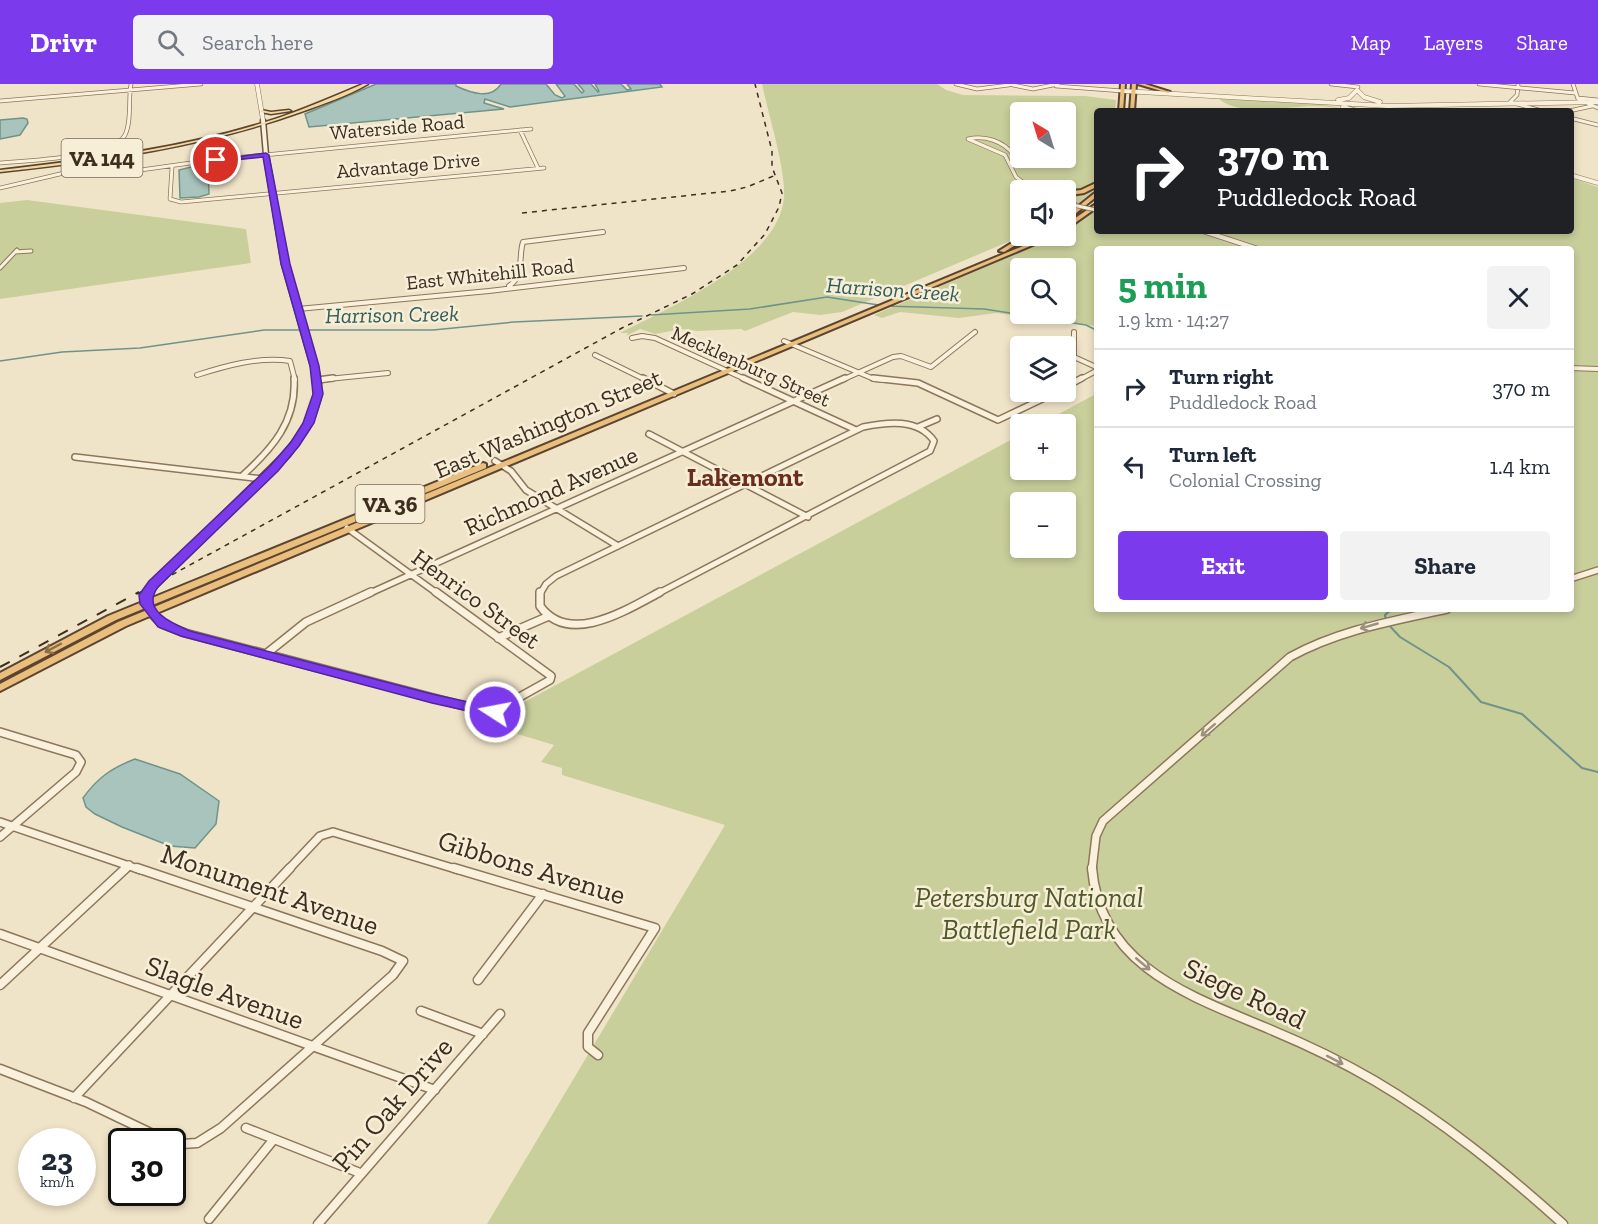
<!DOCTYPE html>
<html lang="en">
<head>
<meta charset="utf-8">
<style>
	body { margin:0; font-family:"Zilla Slab",serif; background:#f2f2f3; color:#1f2937; height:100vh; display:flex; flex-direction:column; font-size:22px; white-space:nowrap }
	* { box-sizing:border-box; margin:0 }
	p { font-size:20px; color:#747a83 }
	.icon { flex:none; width:33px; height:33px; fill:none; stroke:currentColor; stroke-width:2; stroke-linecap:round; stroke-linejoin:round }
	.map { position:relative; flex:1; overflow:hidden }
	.panel { position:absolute; left:1094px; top:162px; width:480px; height:366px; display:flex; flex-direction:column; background:#fff; border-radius:6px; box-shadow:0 3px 9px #0003 }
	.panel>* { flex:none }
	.banner { position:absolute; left:1094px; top:24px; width:480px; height:126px; border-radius:6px; box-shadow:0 3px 9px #0003; background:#202124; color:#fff; overflow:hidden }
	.needle { width:39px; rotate:322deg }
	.fabs { position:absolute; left:1010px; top:18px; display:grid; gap:12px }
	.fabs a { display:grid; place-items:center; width:66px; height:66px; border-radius:6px; background:#fff; box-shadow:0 3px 9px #0003; font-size:30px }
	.speed { position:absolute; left:18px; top:1044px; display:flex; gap:12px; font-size:30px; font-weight:700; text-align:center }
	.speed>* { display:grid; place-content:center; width:78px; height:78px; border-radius:50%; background:#fff; box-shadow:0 3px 9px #0003; line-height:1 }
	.speed small { font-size:15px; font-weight:400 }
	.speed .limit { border:3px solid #111; border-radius:9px; background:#fff; color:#111 }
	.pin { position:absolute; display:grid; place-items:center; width:51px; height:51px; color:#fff; margin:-26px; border:3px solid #fff; border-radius:50%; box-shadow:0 2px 6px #0007 }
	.me { position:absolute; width:66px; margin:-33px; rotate:281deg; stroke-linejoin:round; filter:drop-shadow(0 0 4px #0008) }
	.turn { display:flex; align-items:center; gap:21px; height:126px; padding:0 24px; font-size:27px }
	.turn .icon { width:78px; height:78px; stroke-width:2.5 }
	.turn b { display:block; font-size:42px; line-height:51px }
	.round { display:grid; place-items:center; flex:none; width:63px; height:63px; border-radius:6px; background:#f2f2f3 }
	.head { display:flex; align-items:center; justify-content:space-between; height:102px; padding:0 24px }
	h1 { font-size:36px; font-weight:700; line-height:45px; color:#1e9e55 }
	.action { display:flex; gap:12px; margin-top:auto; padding:12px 24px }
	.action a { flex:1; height:69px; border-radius:6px; background:#7c3aed; color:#fff; font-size:24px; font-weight:700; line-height:69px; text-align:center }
	.action a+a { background:#f2f2f3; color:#1f2937 }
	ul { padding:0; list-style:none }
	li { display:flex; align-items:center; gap:18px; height:78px; padding:0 24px; border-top:2px solid #e0e1e3 }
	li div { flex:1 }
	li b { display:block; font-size:22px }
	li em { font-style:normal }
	header { display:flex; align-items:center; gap:36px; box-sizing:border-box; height:84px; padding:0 30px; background:#7c3aed; color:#fff }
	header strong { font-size:28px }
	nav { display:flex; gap:33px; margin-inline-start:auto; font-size:21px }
	.search { width:420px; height:54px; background:#f2f2f3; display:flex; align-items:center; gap:15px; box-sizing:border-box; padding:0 21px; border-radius:6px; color:#747a83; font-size:22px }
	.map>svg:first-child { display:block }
	.green { fill:#c9cf9b; fill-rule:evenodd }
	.water { fill:#a9c4bc; stroke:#6f938a; stroke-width:1.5 }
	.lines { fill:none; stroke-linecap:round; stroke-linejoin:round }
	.stream-far1 { stroke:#6f938a; stroke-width:1.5 }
	.stream { stroke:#6f938a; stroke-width:2 }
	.pedestrian-casing { stroke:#8d765c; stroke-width:5 }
	.minor-far4-casing { stroke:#8d765c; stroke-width:4.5 }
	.minor-far3-casing { stroke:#8d765c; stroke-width:6 }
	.minor-far2-casing { stroke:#8d765c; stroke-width:8 }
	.minor-far1-casing { stroke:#8d765c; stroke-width:10 }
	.minor-casing { stroke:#8d765c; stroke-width:11 }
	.tertiary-casing { stroke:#8d765c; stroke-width:5 }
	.secondary-casing { stroke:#6f573f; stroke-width:3 }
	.primary-casing { stroke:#5b4430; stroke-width:3 }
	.trunk-casing { stroke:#5b4430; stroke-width:4 }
	.pedestrian { stroke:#faf1dc; stroke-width:3 }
	.minor-far4 { stroke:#faf1dc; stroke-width:3 }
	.minor-far3 { stroke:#faf1dc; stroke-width:4 }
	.minor-far2 { stroke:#faf1dc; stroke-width:5 }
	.minor-far1 { stroke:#faf1dc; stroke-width:7 }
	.minor { stroke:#faf1dc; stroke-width:8 }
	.tertiary { stroke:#faf1dc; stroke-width:4 }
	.secondary { fill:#faf1dc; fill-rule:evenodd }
	.primary { fill:#f3d9a0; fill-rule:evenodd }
	.trunk { fill:#eabe7c; fill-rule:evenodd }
	.rail-far1 { stroke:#3d2e20; stroke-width:1.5; stroke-dasharray:5 5; stroke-linecap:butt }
	.rail { stroke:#3d2e20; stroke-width:2; stroke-dasharray:11 11; stroke-linecap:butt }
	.minor-bridge-casing { stroke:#8d765c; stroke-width:4.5; stroke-linecap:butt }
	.minor-bridge { stroke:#faf1dc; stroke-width:3 }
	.oneway { stroke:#9c907e }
	.oneway2 { stroke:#8b6f49 }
	.route { fill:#7c3aed; stroke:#51269a; stroke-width:1.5 }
	.labels { text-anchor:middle; stroke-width:5; stroke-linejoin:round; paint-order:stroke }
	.far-street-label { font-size:20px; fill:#3d2e20; stroke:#f7eed8 }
	.shield { fill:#f7eed8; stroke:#756857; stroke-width:1.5 }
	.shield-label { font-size:22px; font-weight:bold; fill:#3d2e20 }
	.far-water-label { font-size:22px; font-style:italic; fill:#2f5d5a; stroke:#f7eed8 }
	.street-label { font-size:24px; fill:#3d2e20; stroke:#f7eed8 }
	.neighbourhood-label { font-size:26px; font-weight:bold; fill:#6b2e1e; stroke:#f7eed8 }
	.near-street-label { font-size:28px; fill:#3d2e20; stroke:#f7eed8 }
	.near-park-label { font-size:28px; font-style:italic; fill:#4d5a26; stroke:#f7eed8 }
</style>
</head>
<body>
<header>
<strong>Drivr</strong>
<div class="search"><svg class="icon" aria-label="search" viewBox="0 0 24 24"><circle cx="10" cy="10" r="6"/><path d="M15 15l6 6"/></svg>Search here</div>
<nav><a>Map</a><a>Layers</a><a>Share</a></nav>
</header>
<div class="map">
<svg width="1598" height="1140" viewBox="0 0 1598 1140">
	<rect width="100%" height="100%" fill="#f0e4c8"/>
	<path class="green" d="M 762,0 L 937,0 L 946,6 L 963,11 L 1085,12 L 1116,16 L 1115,27 L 1096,27 L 1096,98 L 1089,107 L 1093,108 L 1065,132 L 1065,106 L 1020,106 L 1022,152 L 842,228 L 820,231 L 793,228 L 745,247 L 741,245 L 697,247 L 682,245 L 655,250 L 640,245 L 626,252 L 628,249 L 620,249 C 670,223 779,177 784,113 C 786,86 768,29 762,0 ZM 1020,28 L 1065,28 L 1065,74 L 1020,74 Z
		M 1219,15 L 1317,19 L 1352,27 C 1339,24 1327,22 1315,22 C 1289,22 1239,33 1219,15 Z
		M 1571,94 L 1598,103 L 1598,1140 L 487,1140 L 725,741 L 562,691 L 562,684 L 541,678 L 554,661 L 514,649 L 509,636 L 502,630 L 1020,351 L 1020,386 L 1065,386 L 1065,340 L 1040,340 L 1096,310 L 1096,525 L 1570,525 L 1570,165 L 1096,165 L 1096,242 L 996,229 L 959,234 L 900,228 L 882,234 L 874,231 L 1057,152 L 1065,152 L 1065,147 L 1096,127 L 1096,147 L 1570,147 ZM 1020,184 L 1065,184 L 1065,230 L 1020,230 ZM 1020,418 L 1065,418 L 1065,464 L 1020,464 Z
		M 27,116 L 246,145 L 251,179 L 0,215 L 0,119 Z"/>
	<path class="water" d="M 376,0 L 456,0 L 456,2 C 471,9 491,16 501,0 L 546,0 L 555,11 L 562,14 L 565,12 L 556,0 L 574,0 L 582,9 L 584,7 L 578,0 L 591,0 L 598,8 L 599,7 L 595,0 L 621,0 L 627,6 L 631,5 L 627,0 L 660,0 L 662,3 L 510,23 L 485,15 L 484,19 L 504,25 L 309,43 L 305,30 Z
		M 23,34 L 27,35 L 28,39 L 20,51 L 0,55 L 0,36 Z
		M 195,82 L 208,83 L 209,110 L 199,113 L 180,114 L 179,86 Z
		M 135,675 L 180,690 L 219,717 L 216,740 L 195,764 L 170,762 L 122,743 L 95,730 L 86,723 L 83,714 C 98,693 112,684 135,675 Z"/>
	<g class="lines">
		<path class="stream-far1" d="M 651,231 L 750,225 L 827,213 L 885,222 L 984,225 L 1086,241 L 1096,246
			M 0,277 L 62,268 L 140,264 L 264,246 L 433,246 L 514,238 L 642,232"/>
		<path class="stream" d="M 1392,525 L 1385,531 L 1386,538 L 1400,553 L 1449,583 L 1481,618 L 1522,630 L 1582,684 L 1598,688"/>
		<defs>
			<path id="pedestrian" d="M 15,168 L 31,167
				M 0,184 L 17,166"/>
			<path id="minor-far4" d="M 956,0 L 977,5 L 1009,1
				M 1008,0 L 1033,5 L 1058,0
				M 1331,0 L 1358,3
				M 1479,0 L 1575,9
				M 1573,0 L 1578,15 L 1598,24
				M 1518,1 L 1517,11 L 1510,18 L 1542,27
				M 1056,2 L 1123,7
				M 1578,14 L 1598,16
				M 0,17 L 201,0
				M 1569,27 L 1592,22
				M 1570,34 L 1598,41
				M 520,46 L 538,84
				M 108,73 L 112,80 L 112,90 L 212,76 L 531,45
				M 0,79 C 24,77 114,73 125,51 C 132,37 128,15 131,0
				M 1011,81 L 1014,71 C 1003,57 985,51 968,55 L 1005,71 L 1016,93 L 1033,106
				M 172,83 L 170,115 L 181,118 L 544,84
				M 0,104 L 111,78
				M 1065,117 L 1075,120"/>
			<path id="minor-far3" d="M 1203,147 L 1258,165
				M 509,202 C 525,191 518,174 523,158 L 603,148
				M 298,225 L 489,207 L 684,184
				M 1074,248 L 1074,273 L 1096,283
				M 632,254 L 642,252 L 655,254 L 747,296
				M 784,257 L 874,295 L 885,296
				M 595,271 L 646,296
				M 1570,284 L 1598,285
				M 197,291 C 225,282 260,272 290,277 L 295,296
				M 318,296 L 388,289
				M 842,296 L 893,273 L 901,272 L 931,283 L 975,248
				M 1079,296 L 1096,287"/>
			<path id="minor-far2" d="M 643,294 L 674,310
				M 743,294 L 856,346
				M 873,294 L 918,299 L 998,336 L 1057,308
				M 318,296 L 333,294
				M 1065,303 L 1082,294
				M 918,343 L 937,335
				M 649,350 L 808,433
				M 75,373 L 263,395
				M 495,377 L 511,387 L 526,406 L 618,462
				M 242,392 C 272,365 297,337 294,294
				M 347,444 L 438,510
				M 1570,495 L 1598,486
				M 368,510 L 845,294
				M 540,510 L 546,500 L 556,492 L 863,343 C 887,338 918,334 934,357 L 930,367 L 657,510"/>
			<path id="minor-far1" d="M 540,508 L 540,522 C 569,563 628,525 660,508
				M 150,528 L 162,540 L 185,549 L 491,629 L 550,596 L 551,592 L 436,508
				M 498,554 L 549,532
				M 266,570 L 306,538 L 371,508
				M 0,648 L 76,671 L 81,678 L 76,688 L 0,753
				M 0,738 L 141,786
				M 124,786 L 129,781
				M 288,786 L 320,752 L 333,748 L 459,786
				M 1092,786 L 1096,752 L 1103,737 L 1290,573 C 1339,546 1393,537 1447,525"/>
			<path id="minor" d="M 454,784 L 655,844 L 588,949 L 588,963 L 598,971
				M 1092,784 C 1100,883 1191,912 1269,945 C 1305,960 1341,977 1375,997 C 1443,1037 1504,1087 1563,1140
				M 0,850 L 435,1006
				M 478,896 L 543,810
				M 0,901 L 126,784
				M 421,927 L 483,950
				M 0,985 L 86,1018 L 157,1052 L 182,1060 L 197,1059 L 221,1044 L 393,891 L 403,877 L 382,867 L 137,784
				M 74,1014 L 290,784
				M 246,1044 L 274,1055
				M 209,1135 L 274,1055 L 360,1089
				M 318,1140 L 500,930"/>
			<path id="tertiary" d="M 257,0 L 263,36
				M 1357,6 L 1364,13 L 1380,18
				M 1123,7 L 1388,22 L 1598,18
				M 1338,16 L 1349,14 L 1357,6
				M 1343,23 L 1357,27
				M 1570,91 L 1598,99"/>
			<path id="secondary" d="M 263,35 L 265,36 L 268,71 L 288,180 L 321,296 L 320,316 L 317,326 L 309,345 L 290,372 L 152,508 L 149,516 L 154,528 L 150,531 L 146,528 L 141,516 L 145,505 L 284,368 L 302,345 L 311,326 L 315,306 L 315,296 L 282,180 L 264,71 L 261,36 Z"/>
			<path id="primary" d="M 363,0 L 368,0 C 348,12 323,20 301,28 C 204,63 102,77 0,88 L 0,86 C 93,75 188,64 278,34 C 307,24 335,12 363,0 Z
				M 261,26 L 271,28 L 289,26 L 291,27 L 271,30 L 261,28 Z"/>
			<path id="trunk" d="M 1121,0 L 1125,0 L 1123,27 L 1119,27 Z
				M 1132,0 L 1136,0 L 1134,27 L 1130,27 Z
				M 1138,0 L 1145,0 L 1170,8 L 1168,9 Z
				M 1096,99 L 1096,103 L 1084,109 L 1065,112 L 1065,108 L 1081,106 Z
				M 1035,103 L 1041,106 L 1033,106 L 1032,105 Z
				M 1096,108 L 1096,113 L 1065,138 L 1065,133 Z
				M 1096,120 L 1096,124 L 1065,146 L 1065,141 Z
				M 1023,152 L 1030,152 L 1004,168 L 999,167 Z
				M 1047,152 L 1054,152 L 126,542 L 0,607 L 0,600 L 118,538 Z
				M 483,379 L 486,380 L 486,384 L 116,536 L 0,596 L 0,589 L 108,532 Z"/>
		</defs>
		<use href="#pedestrian" class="pedestrian-casing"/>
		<use href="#minor-far4" class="minor-far4-casing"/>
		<use href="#minor-far3" class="minor-far3-casing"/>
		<use href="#minor-far2" class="minor-far2-casing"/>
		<use href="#minor-far1" class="minor-far1-casing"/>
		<use href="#minor" class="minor-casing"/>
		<use href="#tertiary" class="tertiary-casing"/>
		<use href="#secondary" class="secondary-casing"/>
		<use href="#primary" class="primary-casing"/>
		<use href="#trunk" class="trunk-casing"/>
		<use href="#pedestrian" class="pedestrian"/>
		<use href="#minor-far4" class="minor-far4"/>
		<use href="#minor-far3" class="minor-far3"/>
		<use href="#minor-far2" class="minor-far2"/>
		<use href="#minor-far1" class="minor-far1"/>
		<use href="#minor" class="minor"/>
		<use href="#tertiary" class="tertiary"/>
		<use href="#secondary" class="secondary"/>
		<use href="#primary" class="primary"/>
		<use href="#trunk" class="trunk"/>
		<path class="rail-far1" d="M 522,129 L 730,107 L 747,103 L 776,91
			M 137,510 L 622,244 L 692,210 L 737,181 L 765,150 L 779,123 L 782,109 L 772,83 L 772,67 L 755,0"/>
		<path class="rail" d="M 0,583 L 139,508"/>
		<defs>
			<path id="minor-bridge" d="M 1073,121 L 1096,126"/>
		</defs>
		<use href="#minor-bridge" class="minor-bridge-casing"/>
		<use href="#minor-bridge" class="minor-bridge"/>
	</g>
	<defs><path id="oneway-shaft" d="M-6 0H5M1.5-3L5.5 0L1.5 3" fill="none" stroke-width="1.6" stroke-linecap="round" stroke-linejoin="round" transform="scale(1.5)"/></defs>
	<g class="oneway">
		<use href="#oneway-shaft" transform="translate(1369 542) rotate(164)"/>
		<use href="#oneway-shaft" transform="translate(1208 646) rotate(139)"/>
		<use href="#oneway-shaft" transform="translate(1143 880) rotate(40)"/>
		<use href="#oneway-shaft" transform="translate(1335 976) rotate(27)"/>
	</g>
	<use class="oneway2" href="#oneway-shaft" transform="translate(53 564) rotate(152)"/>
	<path class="route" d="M 266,69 L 269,71 L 290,180 L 319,282 L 323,310 L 314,339 L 299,362 L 278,387 L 158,503 C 141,526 171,539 190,547 L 432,610 L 500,625 L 502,628 L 500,632 L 495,633 L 432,619 L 181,552 L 158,543 L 140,520 L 139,511 L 149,497 L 270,382 L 291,358 L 303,339 L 313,310 L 310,282 L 281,180 L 263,73 L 216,78 L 213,76 Z"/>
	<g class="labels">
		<g class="far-street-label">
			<text transform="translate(397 43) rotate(-5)" y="7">Waterside Road</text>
			<text transform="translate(408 81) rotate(-5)" y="7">Advantage Drive</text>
			<text transform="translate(490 190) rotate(-6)" y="7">East Whitehill Road</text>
			<text transform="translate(751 282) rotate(24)" y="7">Mecklenburg Street</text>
		</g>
		<g class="shield">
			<rect x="61.5" y="55" width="81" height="38" rx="4.5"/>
			<rect x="355.5" y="401" width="69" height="38" rx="4.5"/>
		</g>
		<g class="shield-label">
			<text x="102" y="82">VA 144</text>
			<text x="390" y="428">VA 36</text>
		</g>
		<g class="far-water-label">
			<text transform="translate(893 205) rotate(4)" y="8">Harrison Creek</text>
			<text transform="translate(392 230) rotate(-1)" y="8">Harrison Creek</text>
		</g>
		<g class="street-label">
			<text transform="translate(548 340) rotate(-23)" y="8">East Washington Street</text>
			<text transform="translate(551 407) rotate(-24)" y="8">Richmond Avenue</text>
			<text transform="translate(476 515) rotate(36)" y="8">Henrico Street</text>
		</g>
		<g class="neighbourhood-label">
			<text x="745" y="402">Lakemont</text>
		</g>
		<g class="near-street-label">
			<text transform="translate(532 783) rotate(17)" y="10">Gibbons Avenue</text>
			<text transform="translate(270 805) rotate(19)" y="10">Monument Avenue</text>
			<text transform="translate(225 908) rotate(20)" y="10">Slagle Avenue</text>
			<text transform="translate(1245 909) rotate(25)" y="10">Siege Road</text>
			<text transform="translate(392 1020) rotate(-49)" y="10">Pin Oak Drive</text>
		</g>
		<g class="near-park-label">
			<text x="1029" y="823">Petersburg National<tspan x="1029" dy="32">Battlefield Park</tspan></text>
		</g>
	</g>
</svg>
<div class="fabs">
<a><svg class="needle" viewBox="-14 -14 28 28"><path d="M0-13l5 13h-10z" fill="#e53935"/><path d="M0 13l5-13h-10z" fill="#747a83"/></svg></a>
<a><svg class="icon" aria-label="sound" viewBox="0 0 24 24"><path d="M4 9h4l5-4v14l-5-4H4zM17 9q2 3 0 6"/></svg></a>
<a><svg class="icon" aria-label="search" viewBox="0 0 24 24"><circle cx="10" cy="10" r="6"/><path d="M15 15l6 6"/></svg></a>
<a><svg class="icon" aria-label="layers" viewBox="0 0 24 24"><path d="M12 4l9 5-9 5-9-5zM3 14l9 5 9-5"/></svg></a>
<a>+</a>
<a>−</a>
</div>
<div class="speed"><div>23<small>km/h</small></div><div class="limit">30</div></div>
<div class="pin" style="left:216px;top:76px;background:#d93025"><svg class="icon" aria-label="arrive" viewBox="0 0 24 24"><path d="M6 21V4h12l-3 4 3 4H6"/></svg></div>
<svg class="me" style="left:495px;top:628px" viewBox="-20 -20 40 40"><circle r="17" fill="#7c3aed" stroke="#fff" stroke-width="3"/><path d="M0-11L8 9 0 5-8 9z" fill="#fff"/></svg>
<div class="banner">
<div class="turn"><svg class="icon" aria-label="right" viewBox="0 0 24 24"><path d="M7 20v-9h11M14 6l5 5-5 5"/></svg><div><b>370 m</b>Puddledock Road</div></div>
</div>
<section class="panel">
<div class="head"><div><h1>5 min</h1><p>1.9 km · 14:27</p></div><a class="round"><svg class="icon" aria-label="close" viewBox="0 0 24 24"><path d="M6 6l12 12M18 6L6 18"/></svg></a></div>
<ul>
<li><svg class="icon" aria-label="right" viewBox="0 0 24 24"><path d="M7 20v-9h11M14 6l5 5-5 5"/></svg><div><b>Turn right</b><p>Puddledock Road</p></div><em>370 m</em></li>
<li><svg class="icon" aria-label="left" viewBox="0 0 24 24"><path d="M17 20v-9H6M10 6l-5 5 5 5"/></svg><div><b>Turn left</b><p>Colonial Crossing</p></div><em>1.4 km</em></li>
</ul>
<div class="action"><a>Exit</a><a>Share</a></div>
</section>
</div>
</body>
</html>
